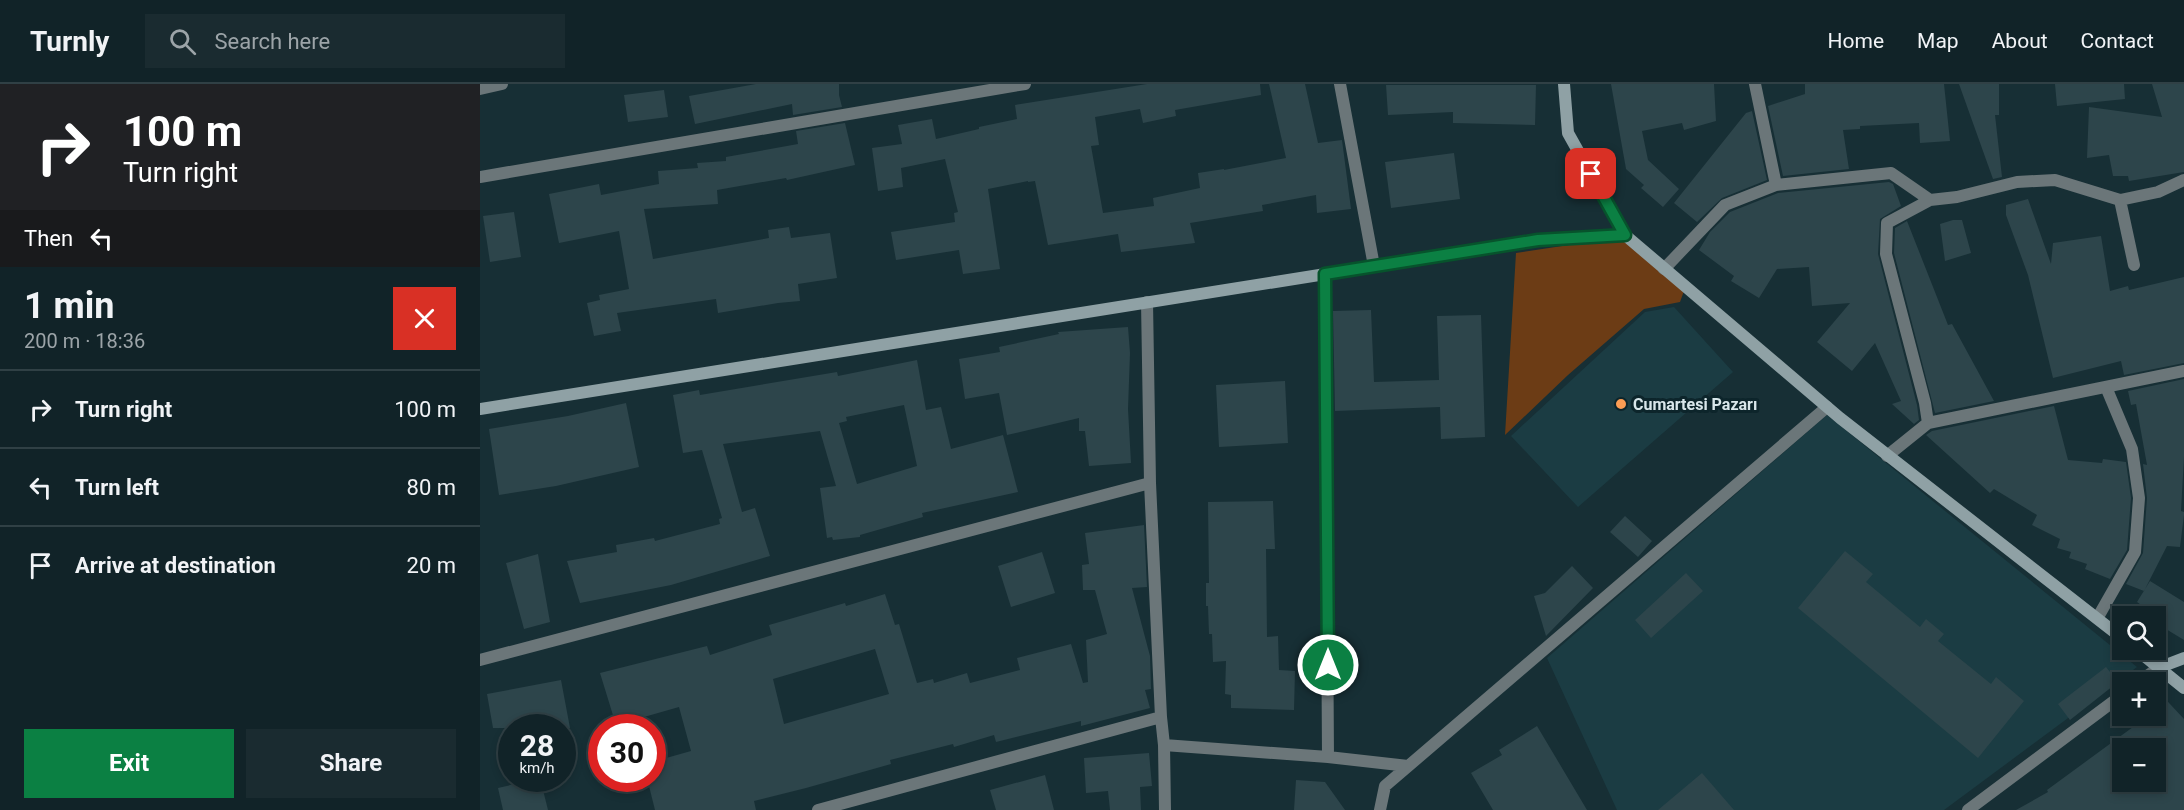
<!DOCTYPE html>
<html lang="en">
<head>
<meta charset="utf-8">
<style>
	body { margin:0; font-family:Roboto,sans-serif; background:#1a2b30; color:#f1f3f6; height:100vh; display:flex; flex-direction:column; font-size:22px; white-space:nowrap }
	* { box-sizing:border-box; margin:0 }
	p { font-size:20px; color:#9ca4a8 }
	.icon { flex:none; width:33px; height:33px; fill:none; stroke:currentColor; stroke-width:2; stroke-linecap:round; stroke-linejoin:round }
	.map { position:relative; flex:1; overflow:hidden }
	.panel { display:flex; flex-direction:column; background:#112328; width:480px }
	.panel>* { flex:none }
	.top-card { background:#202124; color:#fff; overflow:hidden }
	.controls { position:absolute; left:1632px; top:522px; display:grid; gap:12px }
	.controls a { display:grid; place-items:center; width:54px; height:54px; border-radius:0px; background:#112328; box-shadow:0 3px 9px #0003,0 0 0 2px #304045; font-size:30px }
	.speed { position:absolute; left:18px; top:630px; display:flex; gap:12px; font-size:30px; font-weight:700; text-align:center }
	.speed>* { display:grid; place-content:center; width:78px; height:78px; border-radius:50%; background:#112328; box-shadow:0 3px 9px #0003,0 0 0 2px #304045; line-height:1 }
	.speed small { font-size:15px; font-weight:400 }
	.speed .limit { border:9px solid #d22; background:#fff; color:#111 }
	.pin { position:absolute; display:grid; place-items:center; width:51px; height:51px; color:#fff; margin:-26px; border-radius:12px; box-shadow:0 3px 9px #0006 }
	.me { position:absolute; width:66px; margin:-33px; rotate:0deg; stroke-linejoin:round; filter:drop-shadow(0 0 4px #0008) }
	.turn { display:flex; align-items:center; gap:21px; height:126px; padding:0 24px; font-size:27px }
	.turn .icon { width:78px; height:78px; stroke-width:2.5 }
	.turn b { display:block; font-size:42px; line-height:51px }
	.then { display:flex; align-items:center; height:57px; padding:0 24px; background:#0003; gap:12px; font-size:22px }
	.round { display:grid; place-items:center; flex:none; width:63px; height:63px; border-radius:0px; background:#1a2b30 }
	.overview { display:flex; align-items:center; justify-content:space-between; height:102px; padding:0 24px }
	h1 { font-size:36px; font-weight:700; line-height:45px }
	.action { display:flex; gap:12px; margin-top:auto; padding:12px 24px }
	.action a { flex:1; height:69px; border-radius:0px; background:#0b8043; color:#fff; font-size:24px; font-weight:700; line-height:69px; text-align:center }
	.action a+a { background:#1a2b30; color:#f1f3f6 }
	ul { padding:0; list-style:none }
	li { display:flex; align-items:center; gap:18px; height:78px; padding:0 24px; border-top:2px solid #304045 }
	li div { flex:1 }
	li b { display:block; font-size:22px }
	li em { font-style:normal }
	header { display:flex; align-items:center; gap:36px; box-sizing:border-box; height:84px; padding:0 30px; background:#112328; border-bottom:2px solid #304045 }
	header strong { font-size:28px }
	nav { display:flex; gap:33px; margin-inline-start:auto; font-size:21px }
	.search { width:420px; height:54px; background:#1a2b30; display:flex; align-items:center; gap:15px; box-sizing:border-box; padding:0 21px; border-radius:0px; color:#9ca4a8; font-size:22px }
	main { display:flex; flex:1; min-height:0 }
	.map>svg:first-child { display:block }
	.built { fill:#1b3c43 }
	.green { fill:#6c3c15 }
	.building { fill:#2d454b; fill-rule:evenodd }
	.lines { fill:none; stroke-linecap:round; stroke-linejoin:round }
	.street { stroke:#6b7679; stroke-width:12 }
	.secondary { stroke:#8fa1a5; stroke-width:12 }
	.route-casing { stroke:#07532c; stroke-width:15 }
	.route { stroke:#0b8043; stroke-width:10 }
	.poi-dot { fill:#fc9d54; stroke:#0d252b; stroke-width:2 }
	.labels { text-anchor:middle; stroke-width:6; stroke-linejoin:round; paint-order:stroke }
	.poi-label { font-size:16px; font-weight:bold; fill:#d9e7eb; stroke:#0d252b; text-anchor:start }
</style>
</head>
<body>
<header>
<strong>Turnly</strong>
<div class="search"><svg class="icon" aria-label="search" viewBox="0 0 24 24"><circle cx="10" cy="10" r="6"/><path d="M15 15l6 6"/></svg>Search here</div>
<nav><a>Home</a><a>Map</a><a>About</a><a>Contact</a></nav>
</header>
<main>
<section class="panel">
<div class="top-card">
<div class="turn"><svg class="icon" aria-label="right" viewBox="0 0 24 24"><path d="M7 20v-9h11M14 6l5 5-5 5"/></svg><div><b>100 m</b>Turn right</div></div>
<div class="then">Then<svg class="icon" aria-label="left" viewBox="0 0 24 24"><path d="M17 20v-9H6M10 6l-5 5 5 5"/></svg></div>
</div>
<div class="overview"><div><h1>1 min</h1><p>200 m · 18:36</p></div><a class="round" style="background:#d93025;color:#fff"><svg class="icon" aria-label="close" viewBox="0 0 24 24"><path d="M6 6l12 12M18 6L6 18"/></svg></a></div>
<ul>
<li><svg class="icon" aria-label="right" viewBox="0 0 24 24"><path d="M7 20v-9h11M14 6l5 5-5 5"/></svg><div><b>Turn right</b></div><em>100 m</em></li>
<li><svg class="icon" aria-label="left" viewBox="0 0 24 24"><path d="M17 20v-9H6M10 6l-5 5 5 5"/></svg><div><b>Turn left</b></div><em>80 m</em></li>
<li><svg class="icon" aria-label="arrive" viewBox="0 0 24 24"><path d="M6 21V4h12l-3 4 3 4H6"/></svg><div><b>Arrive at destination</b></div><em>20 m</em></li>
</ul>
<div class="action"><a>Exit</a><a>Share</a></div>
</section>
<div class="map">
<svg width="1704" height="726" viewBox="0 0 1704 726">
	<rect width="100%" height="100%" fill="#172f35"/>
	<path class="built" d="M 1194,223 L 1253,288 L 1098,423 L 1031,352 L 1165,228 Z
		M 1347,331 L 1657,583 L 1464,726 L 1137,726 L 1067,574 Z"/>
	<path class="green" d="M 1122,156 L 1145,157 L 1204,207 L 1200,218 L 1164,225 L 1088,291 L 1025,351 L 1036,169 Z"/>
	<path class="building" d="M 276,0 L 359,0 L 359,11 L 362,23 L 313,31 L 312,20 L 215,40 L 209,12 Z
		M 667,0 L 780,0 L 781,11 L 695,26 L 696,32 L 663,39 L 660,25 L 615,33 L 619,61 L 611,62 L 623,129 L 674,122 L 673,114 L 720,104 L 718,89 L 744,85 L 744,86 L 806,74 L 789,0 L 825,0 L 838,59 L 862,56 L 871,125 L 837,129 L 836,111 L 782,121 L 783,127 L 710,139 L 715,159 L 641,168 L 638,150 L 568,161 L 555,97 L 548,98 L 548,97 L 508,105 L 520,185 L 483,190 L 479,166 L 416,176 L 411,148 L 475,138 L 474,129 L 478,128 L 465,75 L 421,84 L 423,103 L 398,107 L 392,64 L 422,60 L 418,41 L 452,35 L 456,55 L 499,45 L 499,43 L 537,35 L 535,21 Z
		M 1131,0 L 1234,0 L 1236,37 L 1204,46 L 1202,39 L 1162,47 L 1168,76 L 1199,105 L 1183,123 L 1161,104 L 1164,101 L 1146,85 Z
		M 1325,0 L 1464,0 L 1470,57 L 1440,59 L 1439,39 L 1380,42 L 1380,45 L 1363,46 L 1369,85 L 1303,92 L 1288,22 L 1325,10 Z
		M 1479,0 L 1519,0 L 1519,31 L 1515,31 L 1522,93 L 1513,95 Z
		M 1575,0 L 1644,0 L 1645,15 L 1577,22 Z
		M 1672,0 L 1704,0 L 1704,88 L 1649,97 L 1648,92 L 1633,92 L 1629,71 L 1607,74 L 1609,23 L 1682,33 Z
		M 906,1 L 1056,1 L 1055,41 L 973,39 L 973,28 L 908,31 Z
		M 184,6 L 188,33 L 148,38 L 144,11 Z
		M 1272,27 L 1287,96 L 1242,114 L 1217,138 L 1194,119 L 1266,29 Z
		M 365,39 L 375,81 L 307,96 L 306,94 L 237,106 L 238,120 L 164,125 L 173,175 L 289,154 L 288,146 L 309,143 L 311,154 L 350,149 L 357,194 L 318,200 L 320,217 L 298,219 L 238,229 L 236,215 L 137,229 L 141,247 L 114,252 L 107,219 L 120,216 L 119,211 L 149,205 L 139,147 L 79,159 L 69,110 L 119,100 L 121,111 L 179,100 L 178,87 L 218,84 L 217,79 L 246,77 L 246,73 L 318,60 L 316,47 Z
		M 974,69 L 980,115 L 911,124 L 905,78 Z
		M 1409,98 L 1413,100 L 1421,122 L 1400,135 L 1398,170 L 1437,321 L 1439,336 L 1434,340 L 1412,320 L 1421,317 L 1395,259 L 1372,287 L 1337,258 L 1370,219 L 1332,222 L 1329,183 L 1297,185 L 1279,214 L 1251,197 L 1254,192 L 1219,166 L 1230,148 L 1250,128 L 1298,109 Z
		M 1548,115 L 1571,180 L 1573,159 L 1621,152 L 1630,207 L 1648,202 L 1649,206 L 1704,193 L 1704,279 L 1644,291 L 1641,277 L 1573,294 L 1548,191 L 1526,131 L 1526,121 Z
		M 34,128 L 41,173 L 10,178 L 3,132 Z
		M 1473,136 L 1482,136 L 1491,169 L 1465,177 L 1460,140 Z
		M 1427,137 L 1468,241 L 1472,240 L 1514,317 L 1455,329 L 1414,169 L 1415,144 Z
		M 891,226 L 894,298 L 959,296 L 957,232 L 1001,231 L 1005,353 L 961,355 L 960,323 L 855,327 L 853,227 Z
		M 648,243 L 650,269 L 648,325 L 651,379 L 609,382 L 605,347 L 599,347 L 599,334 L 527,351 L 519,309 L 485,315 L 479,275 L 520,268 L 519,263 L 579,250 L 578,248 Z
		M 437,276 L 446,326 L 461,323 L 471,365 L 523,351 L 538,408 L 442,429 L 443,433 L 380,451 L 380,453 L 353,456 L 352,453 L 347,454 L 340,404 L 356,402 L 340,347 L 243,360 L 262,428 L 275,424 L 290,472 L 191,501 L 100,519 L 87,477 L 137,468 L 136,461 L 174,454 L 175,457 L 240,440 L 239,435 L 242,434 L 222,366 L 203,369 L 193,311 L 219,306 L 220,311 L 357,288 L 358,292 ZM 424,321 L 437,382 L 377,400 L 359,339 L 367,337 L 366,333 Z
		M 1704,295 L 1704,373 L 1701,427 L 1704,428 L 1704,431 L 1700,463 L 1687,462 L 1664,507 L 1646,500 L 1663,469 L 1667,414 L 1663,380 L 1667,381 L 1656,320 L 1651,321 L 1648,307 Z
		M 805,297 L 808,359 L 739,363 L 736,301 Z
		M 146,319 L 159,383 L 76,402 L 19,411 L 9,345 L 88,332 Z
		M 1574,322 L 1588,376 L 1622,379 L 1623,375 L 1646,378 L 1651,414 L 1647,466 L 1630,495 L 1605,485 L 1607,480 L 1589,474 L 1591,468 L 1577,464 L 1580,455 L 1552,441 L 1557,431 L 1514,405 L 1510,409 L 1446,351 L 1452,347 Z
		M 793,417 L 795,465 L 786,465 L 787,553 L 798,552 L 799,586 L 815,587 L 814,626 L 751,624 L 751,611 L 745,610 L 746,577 L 733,578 L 732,550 L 729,550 L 728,522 L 726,522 L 726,499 L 729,499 L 728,418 Z
		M 1145,432 L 1172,457 L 1158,473 L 1130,448 Z
		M 664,441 L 667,503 L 652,504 L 670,572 L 671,605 L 665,606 L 670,624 L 601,642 L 601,637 L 516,658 L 514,651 L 474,663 L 473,660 L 410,676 L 411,680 L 326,704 L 274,717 L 276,726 L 175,726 L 167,694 L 172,694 L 172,678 L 211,667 L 199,623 L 136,641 L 120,589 L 227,562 L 230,571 L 292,551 L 289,541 L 365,519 L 366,522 L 405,510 L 415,541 L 419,540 L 437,599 L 453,595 L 454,599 L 487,589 L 490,599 L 540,586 L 537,574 L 591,560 L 603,599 L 608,598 L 606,556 L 627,550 L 615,506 L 603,506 L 602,481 L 609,480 L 605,449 ZM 395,565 L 409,610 L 304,640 L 293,595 Z
		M 1365,467 L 1393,490 L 1386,498 L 1440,543 L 1446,535 L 1464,550 L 1458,557 L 1511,600 L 1516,593 L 1544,617 L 1498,674 L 1318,524 Z
		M 562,468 L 575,509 L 531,523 L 518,482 Z
		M 58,470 L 70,538 L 44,545 L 26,479 Z
		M 1092,482 L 1113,504 L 1066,552 L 1054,512 L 1065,509 Z
		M 1206,489 L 1223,507 L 1171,554 L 1155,536 Z
		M 1670,497 L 1704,518 L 1704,556 L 1676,539 L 1676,532 L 1672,532 L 1674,530 L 1657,518 Z
		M 1626,583 L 1638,598 L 1590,636 L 1578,620 Z
		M 81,596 L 90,644 L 13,644 L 7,610 Z
		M 1676,605 L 1704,635 L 1704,726 L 1536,726 L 1568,708 L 1567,706 L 1653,643 L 1641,632 L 1676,632 ZM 1642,664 L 1676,664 L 1676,698 L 1642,698 Z
		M 1057,642 L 1107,726 L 1013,726 L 991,689 L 1022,671 L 1019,666 Z
		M 669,669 L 672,702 L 660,703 L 661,726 L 630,726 L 628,707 L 606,709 L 604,674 Z
		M 1222,689 L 1254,726 L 1178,726 Z
		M 565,691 L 574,726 L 516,726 L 510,706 Z
		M 60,694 L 68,726 L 23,726 L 18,704 Z
		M 816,696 L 845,698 L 865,726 L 814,726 Z"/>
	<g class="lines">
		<path class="street" d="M 860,0 L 894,182
			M 1275,0 L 1296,101
			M 0,5 L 22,0
			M 0,93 L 545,0
			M 1640,116 L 1654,181
			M 1184,185 L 1245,121 L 1296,101 L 1411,89 L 1450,116 L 1477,113 L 1537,98 L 1575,96 L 1640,116 L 1678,108 L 1704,96
			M 845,190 L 848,673
			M 667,218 L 670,399 L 681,633 L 684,661 L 685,726
			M 1448,339 L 1445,319 L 1406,170 L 1407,139 L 1450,116
			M 1407,372 L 1448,339 L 1704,287
			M 1618,533 L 1655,468 L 1659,414 L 1652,365 L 1626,303
			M 0,576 L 670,399
			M 1659,598 L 1678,584
			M 684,661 L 848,673 L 928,682
			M 338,726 L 681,633
			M 900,726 L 905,702 L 1347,323
			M 1488,726 L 1642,611"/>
		<path class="secondary" d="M 1084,0 L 1088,49 L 1145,151 L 1360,334 L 1642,554
			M 0,325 L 1058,156 L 1145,151
			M 1657,566 L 1704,604
			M 1678,584 L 1704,574"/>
	</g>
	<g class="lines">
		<defs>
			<path id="route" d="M 848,581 L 845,190 L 1058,156 L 1145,151 L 1111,90"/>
		</defs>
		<use href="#route" class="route-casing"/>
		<use href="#route" class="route"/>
	</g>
	<circle class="poi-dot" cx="1141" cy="320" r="6"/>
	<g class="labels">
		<g class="poi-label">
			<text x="1153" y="326">Cumartesi Pazarı</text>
		</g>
	</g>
</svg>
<div class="controls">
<a><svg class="icon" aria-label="search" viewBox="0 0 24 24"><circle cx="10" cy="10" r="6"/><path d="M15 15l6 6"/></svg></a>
<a>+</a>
<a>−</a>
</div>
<div class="speed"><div>28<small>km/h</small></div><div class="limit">30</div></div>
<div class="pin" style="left:1111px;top:90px;background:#d93025"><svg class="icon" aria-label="arrive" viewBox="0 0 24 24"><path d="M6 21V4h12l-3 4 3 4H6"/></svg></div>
<svg class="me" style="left:848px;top:581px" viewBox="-20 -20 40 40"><circle r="17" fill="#0b8043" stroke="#fff" stroke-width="3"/><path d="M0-11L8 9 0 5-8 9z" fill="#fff"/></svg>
</div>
</main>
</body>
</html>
